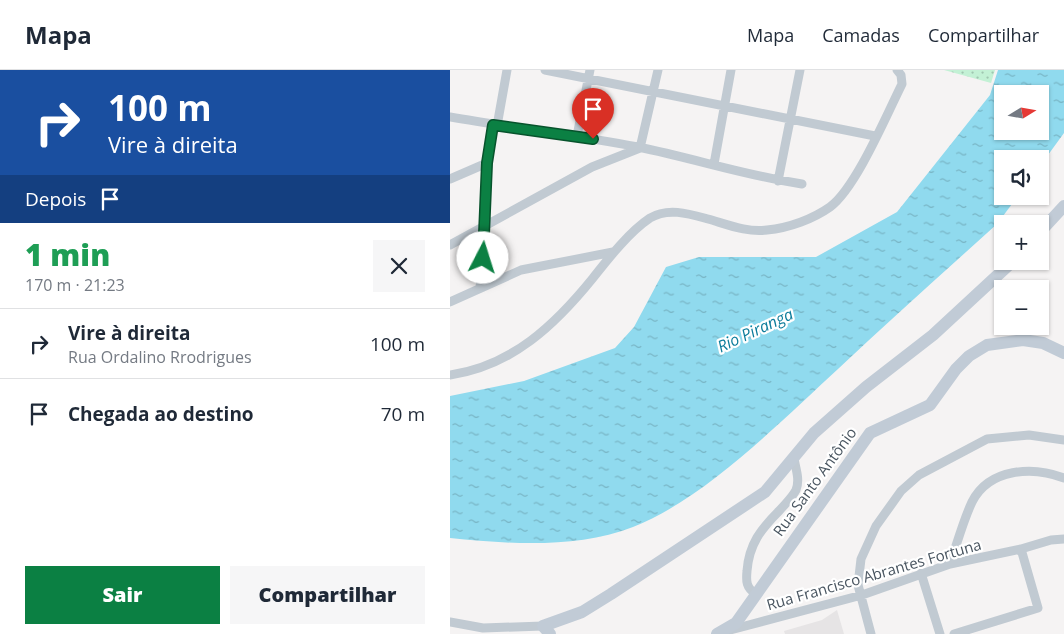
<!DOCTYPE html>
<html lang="pt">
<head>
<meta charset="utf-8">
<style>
	body { margin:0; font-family:"Open Sans",sans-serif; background:#f6f6f7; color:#1f2937; height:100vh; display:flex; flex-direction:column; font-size:19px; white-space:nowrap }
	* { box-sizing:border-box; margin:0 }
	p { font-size:16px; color:#747a83 }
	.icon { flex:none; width:28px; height:28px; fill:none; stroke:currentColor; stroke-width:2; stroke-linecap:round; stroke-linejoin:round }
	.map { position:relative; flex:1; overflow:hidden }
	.sheet { display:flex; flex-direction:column; background:#fff; width:450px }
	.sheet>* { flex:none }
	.hud { background:#1a4fa0; color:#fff; overflow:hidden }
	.needle { width:32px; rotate:79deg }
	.tools { position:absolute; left:544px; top:15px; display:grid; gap:10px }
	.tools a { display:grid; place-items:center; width:55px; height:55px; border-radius:0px; background:#fff; box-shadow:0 1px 4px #0004; font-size:25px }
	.pin { position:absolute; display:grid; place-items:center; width:42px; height:42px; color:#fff; margin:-51px -21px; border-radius:50% 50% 50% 0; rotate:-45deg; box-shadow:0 0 5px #0007 }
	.pin .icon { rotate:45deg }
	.me { position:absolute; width:55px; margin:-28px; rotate:5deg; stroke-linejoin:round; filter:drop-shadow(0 0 4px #0008) }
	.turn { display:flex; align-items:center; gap:18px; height:105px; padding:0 25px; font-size:22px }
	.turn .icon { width:65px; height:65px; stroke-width:2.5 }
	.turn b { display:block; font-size:35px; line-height:42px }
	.then { display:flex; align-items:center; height:48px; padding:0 25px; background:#0003; gap:10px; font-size:19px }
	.round { display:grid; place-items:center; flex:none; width:52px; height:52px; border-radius:0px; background:#f6f6f7 }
	.head { display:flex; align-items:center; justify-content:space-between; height:85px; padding:0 25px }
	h1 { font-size:30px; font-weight:800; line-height:38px; color:#1e9e55 }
	.cta { display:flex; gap:10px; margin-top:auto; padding:10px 25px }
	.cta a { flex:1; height:58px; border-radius:0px; background:#0b8043; color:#fff; font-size:20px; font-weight:800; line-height:58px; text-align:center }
	.cta a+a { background:#f6f6f7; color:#1f2937 }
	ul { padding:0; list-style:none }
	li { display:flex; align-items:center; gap:15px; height:70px; padding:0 25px; border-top:1px solid #e0e1e3 }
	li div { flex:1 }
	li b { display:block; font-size:19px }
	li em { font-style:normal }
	header { display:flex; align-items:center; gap:30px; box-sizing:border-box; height:70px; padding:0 25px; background:#fff; border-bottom:1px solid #e0e1e3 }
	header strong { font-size:24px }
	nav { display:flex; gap:28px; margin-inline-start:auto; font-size:18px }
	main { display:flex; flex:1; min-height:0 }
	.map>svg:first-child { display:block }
	.education { fill:#e6e4e5 }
	.grass { fill:url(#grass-dots) }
	.water { fill:url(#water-ripples); fill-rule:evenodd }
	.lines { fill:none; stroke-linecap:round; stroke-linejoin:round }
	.minor { stroke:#c1cad2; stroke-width:9 }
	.secondary { stroke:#c1cbd6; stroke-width:12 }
	.route-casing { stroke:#07532c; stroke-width:12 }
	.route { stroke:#0b8043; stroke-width:9 }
	.labels { text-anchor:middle; stroke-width:4.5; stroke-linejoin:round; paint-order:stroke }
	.street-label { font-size:15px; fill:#4a5661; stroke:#fff }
	.water-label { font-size:16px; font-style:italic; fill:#0c7c9b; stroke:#fff }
</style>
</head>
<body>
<header>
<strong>Mapa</strong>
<nav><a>Mapa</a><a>Camadas</a><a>Compartilhar</a></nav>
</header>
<main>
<section class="sheet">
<div class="hud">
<div class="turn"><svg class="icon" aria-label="right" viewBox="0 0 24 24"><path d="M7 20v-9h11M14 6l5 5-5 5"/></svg><div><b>100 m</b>Vire à direita</div></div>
<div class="then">Depois<svg class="icon" aria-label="arrive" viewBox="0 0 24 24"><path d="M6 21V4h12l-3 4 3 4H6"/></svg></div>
</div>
<div class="head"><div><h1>1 min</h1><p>170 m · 21:23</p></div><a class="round"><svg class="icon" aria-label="close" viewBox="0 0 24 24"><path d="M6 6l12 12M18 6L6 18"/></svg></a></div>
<ul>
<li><svg class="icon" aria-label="right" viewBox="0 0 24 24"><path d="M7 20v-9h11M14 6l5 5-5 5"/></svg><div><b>Vire à direita</b><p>Rua Ordalino Rrodrigues</p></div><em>100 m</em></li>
<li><svg class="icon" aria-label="arrive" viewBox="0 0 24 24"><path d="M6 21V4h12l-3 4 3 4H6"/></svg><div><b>Chegada ao destino</b></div><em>70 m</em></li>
</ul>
<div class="cta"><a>Sair</a><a>Compartilhar</a></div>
</section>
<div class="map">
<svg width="614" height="564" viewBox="0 0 614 564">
	<defs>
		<pattern id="grass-dots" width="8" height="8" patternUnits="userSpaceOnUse" patternTransform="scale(1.25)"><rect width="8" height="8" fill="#c3f1d5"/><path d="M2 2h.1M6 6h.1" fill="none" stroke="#a0c6b0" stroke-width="1.8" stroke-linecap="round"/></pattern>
		<pattern id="water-ripples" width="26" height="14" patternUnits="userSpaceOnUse" patternTransform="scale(1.25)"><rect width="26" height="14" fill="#90daee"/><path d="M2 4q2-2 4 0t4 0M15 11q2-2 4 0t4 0" fill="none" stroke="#78b4c4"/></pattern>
	</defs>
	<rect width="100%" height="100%" fill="#f5f3f3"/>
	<path class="education" d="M 387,540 L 394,564 L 335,564 L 334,561 L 372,550 Z"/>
	<path class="grass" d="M 494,0 L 545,0 L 541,13 Z"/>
	<path class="water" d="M 548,0 L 614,0 L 614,63 L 590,96 L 590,89 L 552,89 L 552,126 L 568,126 L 547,154 C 494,202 440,250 388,299 C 331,351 255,429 183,457 C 126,479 59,474 0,468 L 0,326 L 74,311 L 165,278 L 184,257 L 216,197 L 249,187 L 366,187 L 447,142 L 540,25 ZM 552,24 L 590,24 L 590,61 L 552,61 Z"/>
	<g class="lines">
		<path class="minor" d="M 95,0 L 425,66
			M 0,47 C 63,58 126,65 188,77 C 243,88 297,106 352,114
			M 47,56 L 57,0
			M 127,66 L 140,0
			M 190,78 L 208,0
			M 264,94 L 281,0
			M 0,109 L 37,93
			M 328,111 L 350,0
			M 0,175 L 142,97 L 190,78
			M 30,218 C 35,164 34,109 43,55
			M 0,232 L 71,200 L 163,182
			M 0,305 C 62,296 105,255 143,208 C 158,189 179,162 200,148 C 218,137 240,144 258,149 C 276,154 298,163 317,160 C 339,158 363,149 380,137 C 406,118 437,44 452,14 L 451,5 L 447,0
			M 500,494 C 507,474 513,451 522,432 C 539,398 583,396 614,408
			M 471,503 L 490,564
			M 306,524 C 296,518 296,511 297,501 C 299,474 311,459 329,441 C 335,434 342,428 346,420 C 350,410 346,399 344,389
			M 0,552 L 33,558 L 93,556
			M 280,560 L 412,525 L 500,494 L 571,479 L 601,470 L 614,469
			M 421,564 L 408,515 L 411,489 L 426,456 L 451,421 L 469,405 L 537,369 L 579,365 L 614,370
			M 504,564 L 588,538 L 571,479"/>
		<path class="secondary" d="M 590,162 L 614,136
			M 100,564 L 93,556 L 132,542 L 161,524 L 315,422 L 364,363 L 416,317 L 483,265 L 563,191
			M 267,564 L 286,553 L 420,363 L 480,335 L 506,299 L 519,286 L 537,275 L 573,270 L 593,273 L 614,283"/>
	</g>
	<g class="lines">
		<defs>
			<path id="route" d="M 33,188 L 37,93 L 43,55 L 143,69"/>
		</defs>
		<use href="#route" class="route-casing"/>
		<use href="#route" class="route"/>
	</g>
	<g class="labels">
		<g class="street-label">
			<text transform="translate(365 412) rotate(-54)" y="5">Rua Santo Antônio</text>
			<text transform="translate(424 505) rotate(-16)" y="5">Rua Francisco Abrantes Fortuna</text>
		</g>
		<g class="water-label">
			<text transform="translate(305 260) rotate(-25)" y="6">Rio Piranga</text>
		</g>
	</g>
</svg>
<div class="tools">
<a><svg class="needle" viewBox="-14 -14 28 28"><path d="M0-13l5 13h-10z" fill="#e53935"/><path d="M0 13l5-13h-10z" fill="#747a83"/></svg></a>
<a><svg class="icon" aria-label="sound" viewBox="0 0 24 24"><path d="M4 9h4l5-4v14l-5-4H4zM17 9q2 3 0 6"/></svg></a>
<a>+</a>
<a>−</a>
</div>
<div class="pin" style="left:143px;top:69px;background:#d93025"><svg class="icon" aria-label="arrive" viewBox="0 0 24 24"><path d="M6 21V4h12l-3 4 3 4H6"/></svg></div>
<svg class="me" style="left:33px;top:188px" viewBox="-20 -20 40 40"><circle r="19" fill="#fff"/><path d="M0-13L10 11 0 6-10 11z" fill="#0b8043"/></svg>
</div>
</main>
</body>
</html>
